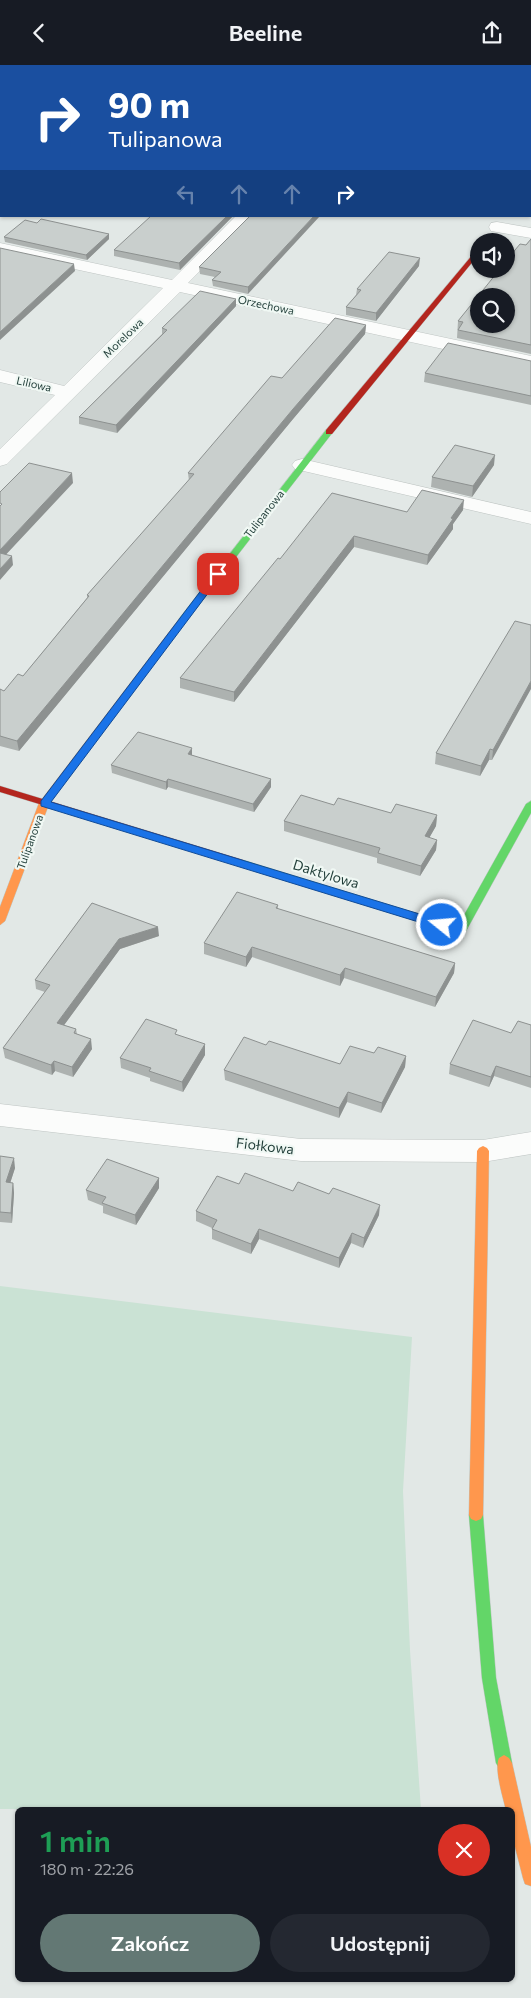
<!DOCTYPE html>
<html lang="pl">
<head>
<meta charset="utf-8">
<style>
	body { margin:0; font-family:Commissioner,sans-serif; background:#242831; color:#f1f3f6; height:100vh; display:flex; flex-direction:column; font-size:19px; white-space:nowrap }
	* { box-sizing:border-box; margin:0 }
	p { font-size:16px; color:#9ea1a6 }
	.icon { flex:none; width:28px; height:28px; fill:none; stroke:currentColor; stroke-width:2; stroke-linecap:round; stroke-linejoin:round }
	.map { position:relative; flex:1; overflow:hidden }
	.sheet { position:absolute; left:15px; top:1742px; width:500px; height:175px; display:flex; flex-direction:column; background:#171b24; border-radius:8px; box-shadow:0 1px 4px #0004 }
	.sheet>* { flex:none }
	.top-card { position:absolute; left:0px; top:0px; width:531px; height:152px; box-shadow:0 1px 4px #0004; background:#1a4fa0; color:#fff; overflow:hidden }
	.buttons { position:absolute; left:470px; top:168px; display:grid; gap:10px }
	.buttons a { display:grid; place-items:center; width:45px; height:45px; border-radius:50%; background:#171b24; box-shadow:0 1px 4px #0004; font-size:25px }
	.pin { position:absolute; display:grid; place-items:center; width:42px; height:42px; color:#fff; margin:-21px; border-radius:10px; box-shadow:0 2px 8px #0006 }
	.me { position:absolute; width:55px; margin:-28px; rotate:287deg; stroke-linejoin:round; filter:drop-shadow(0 0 4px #0008) }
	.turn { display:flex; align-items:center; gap:18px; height:105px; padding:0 25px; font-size:22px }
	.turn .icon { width:65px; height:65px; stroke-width:2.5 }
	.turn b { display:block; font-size:35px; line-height:42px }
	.lanes { display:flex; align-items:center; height:48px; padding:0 25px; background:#0003; justify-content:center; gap:25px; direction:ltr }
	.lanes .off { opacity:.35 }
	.round { display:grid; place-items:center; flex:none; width:52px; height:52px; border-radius:26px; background:#242831 }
	.summary { display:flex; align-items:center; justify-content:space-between; height:85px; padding:0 25px }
	h1 { font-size:30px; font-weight:600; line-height:38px; color:#1e9e55 }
	.cta { display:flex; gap:10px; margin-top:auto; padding:10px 25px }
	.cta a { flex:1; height:58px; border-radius:30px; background:#637874; color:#fff; font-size:20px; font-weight:600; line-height:58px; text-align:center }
	.cta a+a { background:#242831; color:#f1f3f6 }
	header { display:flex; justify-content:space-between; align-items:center; height:65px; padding:0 25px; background:#171b24; font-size:22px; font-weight:600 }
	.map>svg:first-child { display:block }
	.green { fill:#cae2d4 }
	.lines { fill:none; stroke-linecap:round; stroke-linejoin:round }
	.street-casing { stroke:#bfc5c3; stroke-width:1 }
	.fast-casing { stroke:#bdc6c3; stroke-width:1 }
	.slow-casing { stroke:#bdc6c3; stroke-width:1 }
	.jam-casing { stroke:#bdc6c3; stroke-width:1 }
	.street { fill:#fbfcfb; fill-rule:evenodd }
	.fast { fill:#63d668; fill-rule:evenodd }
	.slow { fill:#ff974d; fill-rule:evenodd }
	.jam { fill:#b3261e; fill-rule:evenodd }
	.wall { fill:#adb2b0 }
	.shaded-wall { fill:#8d9190 }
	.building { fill:#c9cfcd; stroke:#8d9190; fill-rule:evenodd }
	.route { fill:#1a73e8; stroke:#114b97 }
	.labels { text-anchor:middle; stroke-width:4.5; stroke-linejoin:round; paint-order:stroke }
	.far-street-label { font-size:11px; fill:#1f3c37; stroke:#f0f8f4 }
	.street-label { font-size:14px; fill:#1f3c37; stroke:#f0f8f4 }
</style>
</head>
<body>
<header><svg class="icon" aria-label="back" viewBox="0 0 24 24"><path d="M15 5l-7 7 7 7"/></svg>Beeline<svg class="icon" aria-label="share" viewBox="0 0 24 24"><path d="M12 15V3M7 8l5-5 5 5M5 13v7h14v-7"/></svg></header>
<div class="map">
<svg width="531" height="1933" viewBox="0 0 531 1933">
	<rect width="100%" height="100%" fill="#e2e8e6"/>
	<path class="green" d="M 0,1221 L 412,1272 L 403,1426 L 410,1585 L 421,1745 L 0,1744 Z"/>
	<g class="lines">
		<defs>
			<path id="street" d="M 530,115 L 531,115 L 530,126 Z
				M 236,151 L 254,151 L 188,218 L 531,291 L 531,303 L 180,227 L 7,399 L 0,401 L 0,384 L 55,330 L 0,317 L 0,305 L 64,321 L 163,223 L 0,188 L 0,178 L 172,215 Z
				M 497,157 L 531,163 L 531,173 L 491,166 L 489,162 L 491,158 Z
				M 302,394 L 531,447 L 531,459 L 295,404 L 292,400 L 295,396 Z
				M 0,1039 L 301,1074 L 483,1075 L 531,1067 L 531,1089 L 483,1097 L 301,1096 L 0,1061 Z"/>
			<path id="fast" d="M 326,365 L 333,367 L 185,558 L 179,558 L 179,554 Z
				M 531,736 L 531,748 L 466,866 L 461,870 L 235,799 L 234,797 L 235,795 L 243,795 L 458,861 L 526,739 Z
				M 476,1444 L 481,1446 L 483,1450 L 496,1613 L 512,1698 L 509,1703 L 504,1706 L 499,1703 L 496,1698 L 482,1613 L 469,1450 L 471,1446 Z"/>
			<path id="slow" d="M 182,553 L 187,556 L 185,558 L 49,739 L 5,856 L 0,860 L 0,842 L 39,738 L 179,554 Z
				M 483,1081 L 487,1083 L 489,1086 L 483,1450 L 481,1454 L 476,1456 L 471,1454 L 469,1450 L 477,1086 L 479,1083 Z
				M 504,1690 L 509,1693 L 512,1698 L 531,1782 L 531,1821 L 525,1819 L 523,1813 L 512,1770 L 512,1745 L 506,1745 C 503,1732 494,1704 499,1693 Z"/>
			<path id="jam" d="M 479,182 L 479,189 L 332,369 L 326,369 L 326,365 Z
				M 0,721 L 243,795 L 244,797 L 243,799 L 235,799 L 0,727 Z"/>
		</defs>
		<use href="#street" class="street-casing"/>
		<use href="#fast" class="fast-casing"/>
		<use href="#slow" class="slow-casing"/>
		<use href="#jam" class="jam-casing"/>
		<use href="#street" class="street"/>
		<use href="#fast" class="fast"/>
		<use href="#slow" class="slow"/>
		<use href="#jam" class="jam"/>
	</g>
	<path class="wall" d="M 233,151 L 180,205 L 114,191 L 114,185 Z
		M 250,151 L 248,229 L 213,221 L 212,215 L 215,212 L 200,209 L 199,202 Z
		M 37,158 L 109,169 L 109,174 L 87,195 L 5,177 L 4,172 Z
		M 531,174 L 531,289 L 457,273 L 458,256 Z
		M 419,201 L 376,256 L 346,250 L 346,242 L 356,230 L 357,224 Z
		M 236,234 L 236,241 L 117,368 L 79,359 L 79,352 L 162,269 L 162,263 Z
		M 366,260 L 365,269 L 293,354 L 19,686 L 0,681 L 0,624 L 4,626 L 23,611 L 87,533 L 87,530 L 189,416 L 188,408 L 282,313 Z
		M 531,296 L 531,340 L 424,317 L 425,308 Z
		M 494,400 L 472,432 L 431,422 L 432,412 Z
		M 463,445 L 453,459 L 453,464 L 427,500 L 354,482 L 234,637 L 180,623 L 180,613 L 280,494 L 407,447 Z
		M 531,560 L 492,695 L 489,695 L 480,711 L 435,699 L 436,688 Z
		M 192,690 L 271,722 L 254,747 L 168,722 L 166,725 L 112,708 L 111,700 Z
		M 391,748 L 437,750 L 436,761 L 429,773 L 437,775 L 436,785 L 420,811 L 377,798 L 377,793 L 284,766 L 284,756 Z
		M 92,838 L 159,871 L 120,884 L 64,960 L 76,964 L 77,969 L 92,984 L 73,1012 L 55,1006 L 52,1010 L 5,993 L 3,983 L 45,927 L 36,924 L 35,915 Z
		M 278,840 L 278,844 L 455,898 L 454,908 L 435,942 L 344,913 L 340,921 L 252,892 L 246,902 L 204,889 L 204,878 Z
		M 531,960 L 531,1023 L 494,1011 L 489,1022 L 449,1009 L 450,999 L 511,968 Z
		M 178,970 L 205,990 L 183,1027 L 150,1016 L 150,1013 L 121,1003 L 120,993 Z
		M 266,980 L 340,999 L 374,988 L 406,991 L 405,1002 L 381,1048 L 347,1037 L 339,1053 L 225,1015 L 224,1005 Z
		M 0,1091 L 15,1103 L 10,1118 L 13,1118 L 14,1128 L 12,1158 L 0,1157 Z
		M 159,1113 L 159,1123 L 136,1160 L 103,1148 L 103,1141 L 88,1135 L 86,1125 Z
		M 293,1126 L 379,1150 L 363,1183 L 351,1178 L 339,1203 L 259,1174 L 251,1189 L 212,1174 L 212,1163 L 196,1156 L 196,1146 Z"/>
	<path class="shaded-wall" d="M 0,0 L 9,0 L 7,1 L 1,1 L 1,6 L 0,7 Z
		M 242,0 L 249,0 L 247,1 L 240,1 Z
		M 227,151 L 233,151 L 180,205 L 179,198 Z
		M 314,151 L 320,151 L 248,229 L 248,222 Z
		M 109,169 L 109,174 L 87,195 L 86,190 Z
		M 420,193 L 419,201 L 376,256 L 376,248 Z
		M 74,199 L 75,206 L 0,275 L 0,267 Z
		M 236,234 L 236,241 L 117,368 L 116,360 Z
		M 366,260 L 365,269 L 293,354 L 19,686 L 17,676 L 293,344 Z
		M 495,390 L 494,400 L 472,432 L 473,421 Z
		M 72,408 L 73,418 L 0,496 L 0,485 Z
		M 464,435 L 463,445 L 453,459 L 453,464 L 427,500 L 428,490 L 451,453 Z
		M 354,471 L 354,482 L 234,637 L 234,627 Z
		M 12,491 L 13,500 L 0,515 L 0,504 Z
		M 531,616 L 531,624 L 492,695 L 493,685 Z
		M 192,683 L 192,691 L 188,689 Z
		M 490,684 L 489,695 L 480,711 L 481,701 Z
		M 168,714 L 168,722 L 166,725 L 166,717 Z
		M 271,714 L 271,722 L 254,747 L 253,739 Z
		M 437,750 L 436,761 L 424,782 L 425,771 Z
		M 437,775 L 436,785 L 420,811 L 421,801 Z
		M 158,862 L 159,871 L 120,884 L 59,967 L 57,958 L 119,874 Z
		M 252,882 L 252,892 L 246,902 L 246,892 Z
		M 455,898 L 454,908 L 435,942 L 436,932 Z
		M 345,903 L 344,913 L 340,921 L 340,910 Z
		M 91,974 L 92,984 L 73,1012 L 72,1002 Z
		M 205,979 L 205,990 L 183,1027 L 182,1017 Z
		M 406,991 L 405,1002 L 381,1048 L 382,1038 Z
		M 54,996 L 55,1006 L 52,1010 L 51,1000 Z
		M 496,1001 L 494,1011 L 489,1022 L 491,1012 Z
		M 348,1027 L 347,1037 L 339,1053 L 339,1043 Z
		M 14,1093 L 15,1103 L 7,1128 L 6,1117 Z
		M 159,1113 L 159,1123 L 136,1160 L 135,1150 Z
		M 13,1118 L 14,1128 L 12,1158 L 11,1148 Z
		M 380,1140 L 379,1150 L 363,1183 L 364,1173 Z
		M 259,1164 L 259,1174 L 251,1189 L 251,1179 Z
		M 352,1168 L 351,1178 L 339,1203 L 339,1193 Z"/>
	<path class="building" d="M 86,0 L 242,0 L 240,1 L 85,1 Z
		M 287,0 L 531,0 L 531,30 L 530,30 L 530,1 L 288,1 Z
		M 530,42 L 531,42 L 531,64 L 530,65 Z
		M 1,67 L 1,87 L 0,87 L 0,68 Z
		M 151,151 L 227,151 L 179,198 L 114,185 Z
		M 250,151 L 314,151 L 248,222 L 212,215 L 221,207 L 199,202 Z
		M 41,154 L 109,169 L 86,190 L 4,172 L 25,155 L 37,158 Z
		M 531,174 L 531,280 L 458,265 L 463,257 L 458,256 L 500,204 L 506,204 L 506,196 L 520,179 L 526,180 ZM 479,231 L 506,231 L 506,259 L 479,259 Z
		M 0,183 L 74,199 L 0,267 Z
		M 389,187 L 420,193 L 376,248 L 346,242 L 361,225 L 357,224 Z
		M 200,226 L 236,234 L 116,360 L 79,352 L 167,265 L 162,263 Z
		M 335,253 L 366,260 L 293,344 L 17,676 L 0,671 L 0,624 L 4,626 L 18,609 L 23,611 L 89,531 L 87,530 L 194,409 L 188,408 L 271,311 L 282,313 Z
		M 448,278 L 531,296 L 531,331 L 425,308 Z
		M 455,380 L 495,390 L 473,421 L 432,412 Z
		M 29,398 L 72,408 L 0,485 L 0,441 L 2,439 L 0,438 L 0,427 Z
		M 422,425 L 464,435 L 451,453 L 453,454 L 428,490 L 354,471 L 234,627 L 180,613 L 278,493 L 280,494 L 332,428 L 407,447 Z
		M 0,488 L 12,491 L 0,504 Z
		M 515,556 L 531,560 L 531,616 L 493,685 L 490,684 L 481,701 L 436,688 Z
		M 138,667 L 192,683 L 188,689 L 271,714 L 253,739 L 168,714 L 166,717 L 111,700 Z
		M 301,730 L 334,740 L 338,733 L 391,748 L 396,739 L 437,750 L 425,771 L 437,775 L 421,801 L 378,788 L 380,783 L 284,756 Z
		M 237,827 L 278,840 L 276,843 L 455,898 L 436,932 L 345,903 L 340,910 L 252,882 L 246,892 L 204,878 Z
		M 92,838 L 158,862 L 119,874 L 57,958 L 76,964 L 74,968 L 91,974 L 72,1002 L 54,996 L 51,1000 L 3,983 L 50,920 L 35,915 Z
		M 146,954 L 177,965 L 175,969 L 205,979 L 182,1017 L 149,1006 L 151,1003 L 120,993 Z
		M 473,955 L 511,968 L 518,956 L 531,960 L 531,1012 L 496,1001 L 491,1012 L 450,999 Z
		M 244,972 L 266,980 L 269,976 L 340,999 L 350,981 L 374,988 L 378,982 L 406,991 L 382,1038 L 348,1027 L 339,1043 L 224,1005 Z
		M 0,1091 L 14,1093 L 6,1117 L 13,1118 L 11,1148 L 0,1147 Z
		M 107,1094 L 159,1113 L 135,1150 L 102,1138 L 106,1132 L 86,1125 Z
		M 245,1108 L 293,1126 L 298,1117 L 329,1129 L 333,1123 L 380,1140 L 364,1173 L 352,1168 L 339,1193 L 259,1164 L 251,1179 L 212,1164 L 217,1155 L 196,1146 L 217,1111 L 239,1119 Z"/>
	<path class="route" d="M 218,506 L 221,507 L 221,511 L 51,737 L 446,857 L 447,860 L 446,863 L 438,863 L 41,741 L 41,736 L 215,507 Z"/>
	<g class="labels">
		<g class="far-street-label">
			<text transform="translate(266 240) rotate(12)" y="4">Orzechowa</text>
			<text transform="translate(123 273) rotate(-44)" y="4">Morelowa</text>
			<text transform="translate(34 319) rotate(13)" y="4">Liliowa</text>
			<text transform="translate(264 449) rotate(-52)" y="4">Tulipanowa</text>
			<text transform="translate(30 777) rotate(-70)" y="4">Tulipanowa</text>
		</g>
		<g class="street-label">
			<text transform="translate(326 809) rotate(17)" y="5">Daktylowa</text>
			<text transform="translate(265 1081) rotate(7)" y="5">Fiołkowa</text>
		</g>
	</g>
</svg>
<div class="buttons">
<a><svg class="icon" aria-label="sound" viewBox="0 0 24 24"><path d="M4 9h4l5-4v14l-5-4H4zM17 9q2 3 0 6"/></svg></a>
<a><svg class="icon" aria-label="search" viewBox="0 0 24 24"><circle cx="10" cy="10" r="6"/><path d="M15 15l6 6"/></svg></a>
</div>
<div class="pin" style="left:218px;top:509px;background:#d93025"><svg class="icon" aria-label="arrive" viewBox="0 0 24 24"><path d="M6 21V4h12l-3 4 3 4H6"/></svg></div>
<svg class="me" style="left:442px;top:860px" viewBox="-20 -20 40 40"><circle r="17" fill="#1a73e8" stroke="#fff" stroke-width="3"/><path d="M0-11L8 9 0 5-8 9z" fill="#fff"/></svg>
<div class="top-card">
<div class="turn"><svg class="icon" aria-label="right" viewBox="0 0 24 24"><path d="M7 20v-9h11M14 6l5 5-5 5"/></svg><div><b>90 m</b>Tulipanowa</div></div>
<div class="lanes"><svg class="icon off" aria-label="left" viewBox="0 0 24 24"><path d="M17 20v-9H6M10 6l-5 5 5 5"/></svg><svg class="icon off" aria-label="ahead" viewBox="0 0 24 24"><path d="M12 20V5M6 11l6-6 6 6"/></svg><svg class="icon off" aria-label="ahead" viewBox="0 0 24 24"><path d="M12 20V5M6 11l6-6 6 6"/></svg><svg class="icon" aria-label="right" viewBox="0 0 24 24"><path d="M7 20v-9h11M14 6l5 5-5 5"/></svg></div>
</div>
<section class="sheet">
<div class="summary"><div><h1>1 min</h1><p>180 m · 22:26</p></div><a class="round" style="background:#d93025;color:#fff"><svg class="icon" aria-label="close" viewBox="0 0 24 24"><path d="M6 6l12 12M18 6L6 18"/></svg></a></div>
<div class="cta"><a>Zakończ</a><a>Udostępnij</a></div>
</section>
</div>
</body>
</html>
